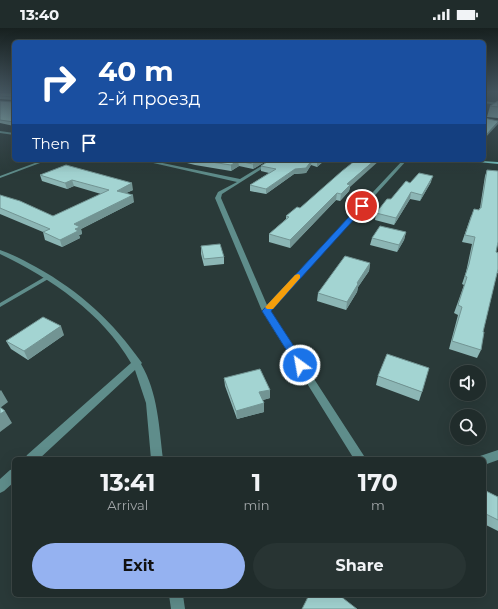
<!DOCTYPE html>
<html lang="en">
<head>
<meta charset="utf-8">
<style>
	body { margin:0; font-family:Montserrat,sans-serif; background:#283433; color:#f1f3f6; height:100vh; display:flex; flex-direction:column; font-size:15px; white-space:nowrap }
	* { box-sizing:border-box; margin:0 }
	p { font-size:13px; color:#a2a7a9 }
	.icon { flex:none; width:22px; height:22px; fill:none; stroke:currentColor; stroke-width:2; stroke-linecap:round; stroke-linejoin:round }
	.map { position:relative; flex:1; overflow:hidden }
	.side { position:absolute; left:12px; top:429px; width:474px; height:140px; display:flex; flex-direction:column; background:#202c2b; border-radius:6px; box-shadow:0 4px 16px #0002,0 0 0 1px #3d4847 }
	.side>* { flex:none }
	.hud { position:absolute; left:12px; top:12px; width:474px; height:122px; border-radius:6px; box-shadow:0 4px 16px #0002,0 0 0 1px #3d4847; background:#1a4fa0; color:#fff; overflow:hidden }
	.tools { position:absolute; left:450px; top:337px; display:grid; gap:8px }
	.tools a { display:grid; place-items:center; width:36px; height:36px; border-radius:50%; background:#202c2b; box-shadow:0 4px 16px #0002,0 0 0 1px #3d4847; font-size:20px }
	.pin { position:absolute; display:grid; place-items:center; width:34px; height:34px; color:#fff; margin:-17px; border:2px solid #fff; border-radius:50%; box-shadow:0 1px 4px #0007 }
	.me { position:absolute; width:44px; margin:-22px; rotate:328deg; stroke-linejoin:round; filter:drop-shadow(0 0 3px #0008) }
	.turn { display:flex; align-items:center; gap:14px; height:84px; padding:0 20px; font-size:18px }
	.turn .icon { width:52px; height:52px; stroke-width:2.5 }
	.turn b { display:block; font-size:28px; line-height:34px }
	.then { display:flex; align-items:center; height:38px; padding:0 20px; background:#0003; gap:8px; font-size:15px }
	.eta { display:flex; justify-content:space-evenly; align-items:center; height:68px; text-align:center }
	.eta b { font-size:24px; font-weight:700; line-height:28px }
	.primary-button { display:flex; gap:8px; margin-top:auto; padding:8px 20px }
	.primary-button a { flex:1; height:46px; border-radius:24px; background:#95b2f1; color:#111; font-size:16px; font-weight:700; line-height:46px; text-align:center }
	.primary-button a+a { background:#283433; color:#f1f3f6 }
	.status { display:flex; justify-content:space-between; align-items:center; height:28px; padding:0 20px; background:#202c2b; direction:ltr }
	.status svg { height:11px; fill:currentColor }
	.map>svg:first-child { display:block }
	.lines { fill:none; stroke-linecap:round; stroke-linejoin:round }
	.lane { fill:#5f8d8b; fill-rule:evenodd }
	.street { fill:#5f8d8b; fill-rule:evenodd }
	.secondary { fill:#72bebb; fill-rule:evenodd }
	.wall { fill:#8cb6b5 }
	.shaded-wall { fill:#729493 }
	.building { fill:#a3d4d2; stroke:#729493 }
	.route { fill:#1a73e8; stroke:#114b97 }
	.slow { fill:#f59e0b }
</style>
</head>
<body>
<div class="status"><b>13:40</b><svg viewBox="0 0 49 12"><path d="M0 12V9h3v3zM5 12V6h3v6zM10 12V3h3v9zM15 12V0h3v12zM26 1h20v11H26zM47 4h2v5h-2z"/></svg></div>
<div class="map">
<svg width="498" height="581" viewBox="0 0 498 581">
	<rect width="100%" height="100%" fill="#2a3a39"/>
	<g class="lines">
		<path class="lane" d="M 43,132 L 48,132 L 0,150 L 0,148 Z
			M 48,247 L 51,249 L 50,250 L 0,279 L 0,275 Z"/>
		<path class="street" d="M 484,73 L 498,75 L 498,77 L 484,75 Z
			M 0,103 L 14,105 L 14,107 L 0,105 Z
			M 140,132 L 148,132 L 240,151 L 271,132 L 276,132 L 222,166 L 221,170 L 267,277 L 403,132 L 407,132 L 270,283 L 366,431 L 354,431 L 262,283 L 215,170 L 218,164 L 237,154 Z
			M 0,222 C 12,226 25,233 36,239 C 81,264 113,294 142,335 L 141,336 C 158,365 159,399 163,431 L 151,431 L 146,375 L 135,342 L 39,431 L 25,431 L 27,427 L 131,335 C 102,285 52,251 0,226 Z
			M 498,422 L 498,432 L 484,437 L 484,431 L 479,431 L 480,428 Z
			M 14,441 L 14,454 L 4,463 L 0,465 L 0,451 L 10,442 Z
			M 169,567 L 183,567 L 185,581 L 171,581 Z"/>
		<path class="secondary" d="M 466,132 L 498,134 L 498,136 L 468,133 Z"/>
	</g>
	<path class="wall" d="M 0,64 L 14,64 L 14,72 L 0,71 Z
		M 0,73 L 13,74 L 14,73 L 14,98 L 0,95 Z
		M 498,73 L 498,90 L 487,89 L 490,78 Z
		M 175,132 L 268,132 L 253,141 L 239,138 L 231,143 L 195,137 Z
		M 270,132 L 325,132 L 317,139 L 311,137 L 306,145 L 294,146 L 266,166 L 250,163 L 250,157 L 269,145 L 261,143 L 261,138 Z
		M 487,142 L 496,224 L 498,225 L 498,245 L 497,245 L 483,304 L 481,322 L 477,330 L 449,321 L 458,287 L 454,285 L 464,257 L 462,256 L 466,244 L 472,216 L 462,214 L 471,188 L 479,182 L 480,180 L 485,148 Z
		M 40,147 L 133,162 L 126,165 L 134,174 L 81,201 L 82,206 L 79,207 L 80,210 L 62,219 L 45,212 L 43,204 L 0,186 L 0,167 L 53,188 L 101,166 L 74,158 L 67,161 L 42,153 Z
		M 431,154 L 420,173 L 410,171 L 394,197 L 375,192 L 376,185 L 391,171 L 410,155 Z
		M 350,159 L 349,163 L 340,173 L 336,172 L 290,220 L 269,214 L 269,206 L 286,191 L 286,188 L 300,180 Z
		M 406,204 L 404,212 L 397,224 L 370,217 L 372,210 Z
		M 201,218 L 224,229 L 224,236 L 204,238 L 201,226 Z
		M 370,235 L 369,243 L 358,259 L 357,264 L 346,282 L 317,273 L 318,265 Z
		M 64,307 L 28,332 L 11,321 L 6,313 Z
		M 378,348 L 422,364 L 419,373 L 376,357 Z
		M 224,350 L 270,362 L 270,370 L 263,372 L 264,384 L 237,391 L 225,358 Z
		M 484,462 L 498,469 L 498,503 L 484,496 Z"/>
	<path class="shaded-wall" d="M 498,94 L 498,96 L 485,110 L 486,107 Z
		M 259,132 L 268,132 L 253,141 L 253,136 Z
		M 312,132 L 311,137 L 306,145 L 294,146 L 266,166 L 266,161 L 295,141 Z
		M 319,132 L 325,132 L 317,139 L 317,133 Z
		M 375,132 L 380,132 L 350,159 L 349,163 L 340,173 L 341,166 L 347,156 Z
		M 238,133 L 239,138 L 231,143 L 231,137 Z
		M 433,148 L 431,154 L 420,173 L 422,167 Z
		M 72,152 L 74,158 L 67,161 L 65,155 Z
		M 132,155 L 133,162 L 118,169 L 117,163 Z
		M 411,164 L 410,171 L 394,197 L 396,190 Z
		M 337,165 L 336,172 L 290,220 L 290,212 Z
		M 133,167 L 134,174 L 81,201 L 82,206 L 79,207 L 80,210 L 62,219 L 60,212 L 74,196 Z
		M 406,204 L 404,212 L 397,224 L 399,217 Z
		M 370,235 L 369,243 L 358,259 L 357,264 L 346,282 L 347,274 L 357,255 Z
		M 61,298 L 64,307 L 28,332 L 24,323 Z
		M 1,362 L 8,374 L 0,380 L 0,363 Z
		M 270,362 L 270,370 L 259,373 L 259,364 Z
		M 264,375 L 264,384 L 237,391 L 236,383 Z
		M 5,383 L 12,395 L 0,404 L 0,386 Z"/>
	<path class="building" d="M 0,64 L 14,64 L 14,72 L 13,69 L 0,68 Z
		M 0,73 L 13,74 L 14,73 L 14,94 L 0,92 Z
		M 498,73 L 498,79 L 490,78 Z
		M 484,90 L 498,93 L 498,94 L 486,107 L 484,107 Z
		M 198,132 L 259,132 L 253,136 L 238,133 L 231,137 Z
		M 270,132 L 319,132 L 317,133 L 312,132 L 306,140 L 295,141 L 266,161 L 250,157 L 276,141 L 261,138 Z
		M 356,132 L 375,132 L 347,156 L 350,157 L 341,166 L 337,165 L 290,212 L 269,206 L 289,189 L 286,188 L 297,179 L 300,180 L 342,143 Z
		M 66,137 L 132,155 L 117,163 L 133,167 L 74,196 L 80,199 L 75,201 L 78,203 L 60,212 L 43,204 L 50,201 L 0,180 L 0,167 L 20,173 L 53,188 L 109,162 L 72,152 L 65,155 L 40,147 Z
		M 487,142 L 498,143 L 498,214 L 496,224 L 498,225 L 498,241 L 483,304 L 484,304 L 481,322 L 452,313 L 462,279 L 458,277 L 467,249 L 465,248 L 469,236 L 475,209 L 465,207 L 474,181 L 479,182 L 480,180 L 481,180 Z
		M 419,145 L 433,148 L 422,167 L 411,164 L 396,190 L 376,185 L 387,171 L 391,171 L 406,153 L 410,155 Z
		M 380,198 L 406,204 L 399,217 L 372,210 Z
		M 220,216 L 224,229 L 204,231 L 201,218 Z
		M 345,228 L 370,235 L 357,255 L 358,256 L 347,274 L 318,265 Z
		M 43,289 L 61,298 L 24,323 L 6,313 Z
		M 387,326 L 429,340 L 422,364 L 378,348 Z
		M 260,341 L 270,362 L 259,364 L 264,375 L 236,383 L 224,350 Z
		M 0,379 L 5,383 L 0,386 Z
		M 484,462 L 498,469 L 498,492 L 484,485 Z
		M 309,567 L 339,567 L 357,581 L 302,581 Z"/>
	<linearGradient id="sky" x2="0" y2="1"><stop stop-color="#17201f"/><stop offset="0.44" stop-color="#44555f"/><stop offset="1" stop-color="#44555f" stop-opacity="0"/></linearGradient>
	<rect width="498" height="145" fill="url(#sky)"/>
	<path class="route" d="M 360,177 L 366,178 L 271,283 L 306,337 L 304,339 L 297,339 L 262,283 Z"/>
	<path class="slow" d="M 298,246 L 300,247 L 300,250 L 273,281 L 267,281 L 265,279 L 267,277 L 295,247 Z"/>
</svg>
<div class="tools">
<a><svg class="icon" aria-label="sound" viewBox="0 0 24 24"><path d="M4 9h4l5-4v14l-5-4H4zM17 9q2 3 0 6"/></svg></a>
<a><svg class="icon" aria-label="search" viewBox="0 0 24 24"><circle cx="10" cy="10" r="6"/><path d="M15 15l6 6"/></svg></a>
</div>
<div class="pin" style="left:362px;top:178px;background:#d93025"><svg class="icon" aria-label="arrive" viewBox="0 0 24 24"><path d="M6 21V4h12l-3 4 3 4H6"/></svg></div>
<svg class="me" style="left:300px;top:337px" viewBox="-20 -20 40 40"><circle r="17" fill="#1a73e8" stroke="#fff" stroke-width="3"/><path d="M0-11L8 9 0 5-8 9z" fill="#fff"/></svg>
<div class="hud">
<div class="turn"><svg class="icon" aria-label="right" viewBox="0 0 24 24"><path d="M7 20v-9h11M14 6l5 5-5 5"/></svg><div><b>40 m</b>2-й проезд</div></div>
<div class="then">Then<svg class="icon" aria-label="arrive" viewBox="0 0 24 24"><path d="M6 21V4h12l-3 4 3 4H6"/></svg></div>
</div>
<section class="side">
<div class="eta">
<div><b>13:41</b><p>Arrival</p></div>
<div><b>1</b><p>min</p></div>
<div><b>170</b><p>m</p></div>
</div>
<div class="primary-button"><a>Exit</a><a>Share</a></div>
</section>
</div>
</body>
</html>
